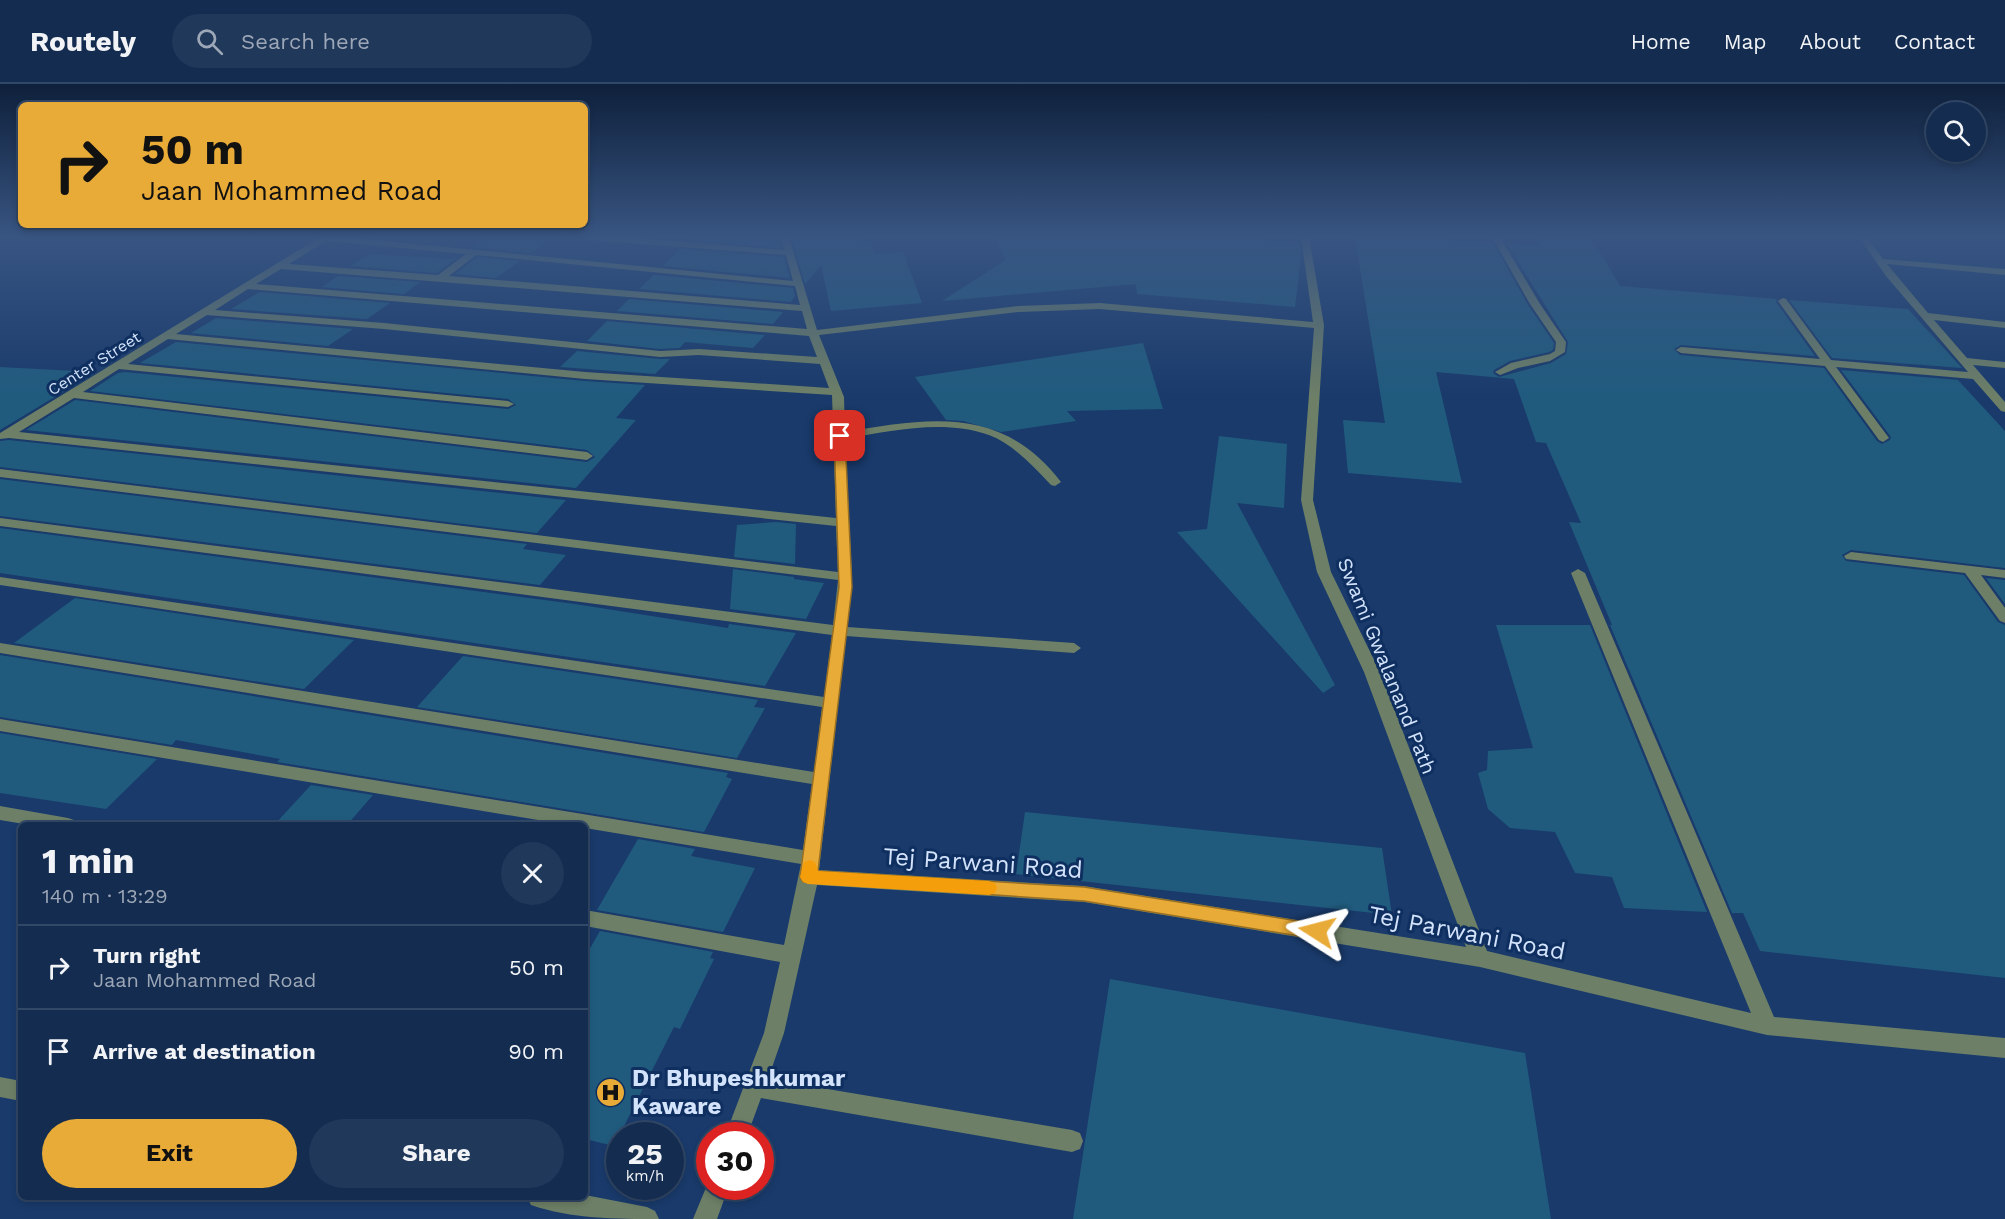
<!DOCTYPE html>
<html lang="en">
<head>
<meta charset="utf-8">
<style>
	body { margin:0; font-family:"Work Sans",sans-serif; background:#20385a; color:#f1f3f6; height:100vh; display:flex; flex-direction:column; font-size:22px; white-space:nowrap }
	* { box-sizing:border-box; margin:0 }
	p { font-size:20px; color:#9da7b7 }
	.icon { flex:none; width:33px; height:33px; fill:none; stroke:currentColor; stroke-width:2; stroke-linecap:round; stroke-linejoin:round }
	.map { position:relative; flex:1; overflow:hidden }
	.side { position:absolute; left:18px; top:738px; width:570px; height:378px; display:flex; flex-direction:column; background:#132c50; border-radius:9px; box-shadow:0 3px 9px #0003,0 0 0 2px #324867 }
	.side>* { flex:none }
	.guide { position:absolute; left:18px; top:18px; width:570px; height:126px; border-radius:9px; box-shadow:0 3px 9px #0003,0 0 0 2px #324867; background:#e9ab38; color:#111; overflow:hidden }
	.controls { position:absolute; left:1926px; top:18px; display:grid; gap:12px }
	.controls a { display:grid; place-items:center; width:60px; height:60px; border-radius:50%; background:#132c50; box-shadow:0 3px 9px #0003,0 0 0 2px #324867; font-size:30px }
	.speed { position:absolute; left:606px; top:1038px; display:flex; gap:12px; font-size:30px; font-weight:700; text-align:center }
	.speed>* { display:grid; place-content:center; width:78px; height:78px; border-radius:50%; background:#132c50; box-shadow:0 3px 9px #0003,0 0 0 2px #324867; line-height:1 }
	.speed small { font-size:15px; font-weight:400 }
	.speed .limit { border:9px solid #d22; background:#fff; color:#111 }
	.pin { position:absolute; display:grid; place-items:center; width:51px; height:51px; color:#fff; margin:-26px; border-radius:12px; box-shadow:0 3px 9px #0006 }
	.me { position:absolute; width:66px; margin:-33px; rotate:279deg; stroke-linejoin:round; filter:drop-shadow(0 0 4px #0008) }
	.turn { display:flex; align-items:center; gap:21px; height:126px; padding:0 24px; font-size:27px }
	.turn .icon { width:78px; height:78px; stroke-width:2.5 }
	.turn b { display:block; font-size:42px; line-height:51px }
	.round { display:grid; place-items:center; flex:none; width:63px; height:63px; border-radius:32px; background:#20385a }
	.headline { display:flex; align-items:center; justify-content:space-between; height:102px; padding:0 24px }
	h1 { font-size:36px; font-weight:700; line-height:45px }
	.primary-button { display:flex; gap:12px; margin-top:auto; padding:12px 24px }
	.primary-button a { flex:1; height:69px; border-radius:36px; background:#e9ab38; color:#111; font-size:24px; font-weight:700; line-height:69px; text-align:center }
	.primary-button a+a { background:#20385a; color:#f1f3f6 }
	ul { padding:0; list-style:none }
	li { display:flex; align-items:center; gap:18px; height:84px; padding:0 24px; border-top:2px solid #324867 }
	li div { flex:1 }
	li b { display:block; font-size:22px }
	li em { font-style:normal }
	header { display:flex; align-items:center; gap:36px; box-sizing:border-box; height:84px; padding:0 30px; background:#132c50; border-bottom:2px solid #324867 }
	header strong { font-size:28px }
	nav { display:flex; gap:33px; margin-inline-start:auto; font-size:21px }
	.search { width:420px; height:54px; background:#20385a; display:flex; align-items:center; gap:15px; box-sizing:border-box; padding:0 21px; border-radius:33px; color:#9da7b7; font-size:22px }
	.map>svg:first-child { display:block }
	.building { fill:#205b7e }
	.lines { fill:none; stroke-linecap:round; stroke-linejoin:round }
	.minor { fill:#6d7f67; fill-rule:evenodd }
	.route { fill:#e9ab38; stroke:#976f24; stroke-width:1.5 }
	.slow { fill:#f59e0b }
	.labels { text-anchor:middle; stroke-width:6; stroke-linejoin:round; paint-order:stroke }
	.far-street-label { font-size:16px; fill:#d3e3fb; stroke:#0e2f5f }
	.street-label { font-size:20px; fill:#d3e3fb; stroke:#0e2f5f }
	.near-street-label { font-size:24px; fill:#d3e3fb; stroke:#0e2f5f }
	.near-poi-label { font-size:24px; font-weight:bold; fill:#d3e3fb; stroke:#0e2f5f; text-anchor:start }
</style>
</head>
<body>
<header>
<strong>Routely</strong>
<div class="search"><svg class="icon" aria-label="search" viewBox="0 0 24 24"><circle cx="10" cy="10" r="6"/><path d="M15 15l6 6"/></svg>Search here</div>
<nav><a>Home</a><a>Map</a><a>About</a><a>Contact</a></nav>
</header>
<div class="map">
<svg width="2005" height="1135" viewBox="0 0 2005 1135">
	<rect width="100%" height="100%" fill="#193a6b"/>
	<path class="building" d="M 486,153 L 555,153 L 532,169 L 471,163 Z
		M 692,153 L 779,153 L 781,164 L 689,156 Z
		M 791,153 L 858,153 L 860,157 L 869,156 L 876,170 L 903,168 L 922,219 L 831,227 L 821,181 L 805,200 Z
		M 994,153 L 1233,153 L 1300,159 L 1301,171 L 1295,223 L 1137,210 L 1136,200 L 942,217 L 1006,176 Z
		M 1355,153 L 1408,153 L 1493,159 L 1528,221 L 1554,259 L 1553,266 L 1549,268 L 1510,277 L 1494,286 L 1493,289 L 1499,293 L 1551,279 L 1566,270 L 1568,258 L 1507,160 L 1540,162 L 1536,153 L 1591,153 L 1620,202 L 1777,215 L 1776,218 L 1815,272 L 1681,261 L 1674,265 L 1680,271 L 1824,284 L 1877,357 L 1882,360 L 1890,356 L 1891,353 L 1841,286 L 1958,296 L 2005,347 L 2005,484 L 1851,466 L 1842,471 L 1846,477 L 1964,491 L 1998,538 L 2005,541 L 2005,894 L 1760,867 L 1743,829 L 1732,829 L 1610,541 L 1612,541 L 1569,438 L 1581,439 L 1546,359 L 1536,358 L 1514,295 L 1436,288 L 1462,399 L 1348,389 L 1343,336 L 1385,339 Z
		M 680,165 L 784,173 L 790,194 L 663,182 Z
		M 369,170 L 453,175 L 460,172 L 437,189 L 351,182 Z
		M 477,173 L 520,177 L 496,194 L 455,190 Z
		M 654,191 L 793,204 L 795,212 L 791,218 L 639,205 Z
		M 338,192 L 420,198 L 404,210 L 322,203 Z
		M 260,208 L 390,219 L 367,235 L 231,225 Z
		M 629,215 L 783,228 L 773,240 L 617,227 Z
		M 1789,216 L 1908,225 L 1962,284 L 1832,274 Z
		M 216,234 L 353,245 L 328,262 L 191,249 Z
		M 607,237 L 765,251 L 753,264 L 685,258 L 680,264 L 660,265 L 587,257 Z
		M 176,258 L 585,297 L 645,301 L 616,334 L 636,336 L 576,404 L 26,346 L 75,316 L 587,378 L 595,373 L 587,366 L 90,307 L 118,289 L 125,288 L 508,325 L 516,321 L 508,315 L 140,279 Z
		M 1143,259 L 1163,325 L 1067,327 L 1076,337 L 1001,348 L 963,337 L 946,336 L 915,293 Z
		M 577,267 L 660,275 L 670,275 L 655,290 L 560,283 Z
		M 0,283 L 96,288 L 0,346 Z
		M 1219,352 L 1287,360 L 1284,424 L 1237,419 L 1335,601 L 1323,609 L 1177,448 L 1207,445 Z
		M 9,356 L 566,416 L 537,449 L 0,383 L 0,357 Z
		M 0,395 L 527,460 L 523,465 L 566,471 L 540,501 L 0,432 Z
		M 776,438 L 796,440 L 795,480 L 734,473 L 737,441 Z
		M 0,444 L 575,520 L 728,544 L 729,540 L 796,549 L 765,602 L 0,489 Z
		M 733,485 L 794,493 L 794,495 L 824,499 L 806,535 L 730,525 Z
		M 1986,494 L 2005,496 L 2005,520 Z
		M 75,514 L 354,556 L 304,605 L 14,559 Z
		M 1496,541 L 1590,541 L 1707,828 L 1624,824 L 1612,793 L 1575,789 L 1555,748 L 1510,744 L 1488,725 L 1478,689 L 1487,686 L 1488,667 L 1533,664 Z
		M 0,571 L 728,689 L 726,693 L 732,695 L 704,748 L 277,678 L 280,675 L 176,656 L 172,661 L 0,633 Z
		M 463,572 L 758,616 L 754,623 L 765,624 L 737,674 L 417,623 Z
		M 0,649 L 157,675 L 106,725 L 0,709 Z
		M 311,701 L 373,711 L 347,741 L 274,741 Z
		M 1025,728 L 1382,764 L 1392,831 L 1016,790 Z
		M 638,755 L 695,765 L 691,772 L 755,784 L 723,848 L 597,826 Z
		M 600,847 L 713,868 L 710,874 L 714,875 L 680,945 L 674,943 L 614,1062 L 585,1055 L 585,873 Z
		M 1110,895 L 1525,969 L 1551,1135 L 1073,1135 Z"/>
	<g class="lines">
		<path class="minor" d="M 320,153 L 343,153 L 793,197 L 786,171 L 587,156 L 583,153 L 623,153 L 784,166 L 781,153 L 789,153 L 817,246 L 1019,222 L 1100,219 L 1313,238 L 1301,153 L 1309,153 L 1324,241 L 1313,416 L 1331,488 L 1380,588 L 1487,867 L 1751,929 L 1571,489 L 1578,485 L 1585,489 L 1774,933 L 2005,954 L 2005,974 L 1767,951 L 1480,883 L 1084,818 L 817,801 L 784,949 L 768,995 L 1072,1046 L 1080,1049 L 1083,1057 L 1080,1065 L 1072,1068 L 761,1014 L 747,1052 L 725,1052 L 764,949 L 780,878 L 585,842 L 585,826 L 784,861 L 801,780 L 585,744 L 585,741 L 568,741 L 0,647 L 0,635 L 803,766 L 812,700 L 0,569 L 0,559 L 814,688 L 822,623 L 0,501 L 0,493 L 824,613 L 832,551 L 0,442 L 0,434 L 833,541 L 838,496 L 0,393 L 0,385 L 838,488 L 836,442 L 9,354 L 0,355 L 0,349 ZM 326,157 L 466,170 L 438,191 L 289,180 ZM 476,171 L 795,202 L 800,221 L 449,192 ZM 281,185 L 802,227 L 807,245 L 256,200 ZM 248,205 L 809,252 L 817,273 L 699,265 L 660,267 L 384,239 L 215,226 ZM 1100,225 L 1314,244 L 1301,416 L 1317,488 L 1364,588 L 1466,863 L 1084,802 L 819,786 L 846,552 L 1074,569 L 1081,564 L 1074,559 L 847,543 L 852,493 L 845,355 C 892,347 942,335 989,351 C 1013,360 1033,382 1051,401 L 1055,402 L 1061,398 C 1002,321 929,334 845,348 L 844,313 L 819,251 L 1019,228 ZM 207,231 L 384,245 L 660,273 L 699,271 L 820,280 L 829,304 L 585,288 L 176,250 ZM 168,255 L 585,295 L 832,311 L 836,434 L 19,348 L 74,314 L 587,376 L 593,372 L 587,368 L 83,308 L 119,285 L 508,323 L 514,320 L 508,317 L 128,280 Z
			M 1492,153 L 1500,153 L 1540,220 L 1566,258 L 1565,268 L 1550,277 L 1518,284 L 1500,291 L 1495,288 L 1511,279 L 1550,270 L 1555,267 L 1556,258 L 1530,220 Z
			M 1859,153 L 1867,153 L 1883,175 L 2005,185 L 2005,191 L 1887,180 L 1928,229 L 2005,238 L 2005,244 L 1934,236 L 1967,274 L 2005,278 L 2005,284 L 1973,281 L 2005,318 L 2005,328 L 2001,327 L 1973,295 L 1836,283 L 1889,354 L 1883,358 L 1879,356 L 1825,282 L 1681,269 L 1676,266 L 1681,263 L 1820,275 L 1778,217 L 1783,214 L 1786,215 L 1831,276 L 1968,288 L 1886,192 Z
			M 1851,468 L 2005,486 L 2005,494 L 1981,491 L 2005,524 L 2005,539 L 2000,537 L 1965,489 L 1846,475 L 1844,472 Z
			M 0,722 L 68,734 L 74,736 L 77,741 L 30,741 L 0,736 Z
			M 0,993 L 21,997 L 21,1017 L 0,1013 Z
			M 710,1094 L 710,1102 L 729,1102 L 717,1135 L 693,1135 Z
			M 585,1111 L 647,1123 L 655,1127 L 659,1135 C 616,1135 571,1135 531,1121 L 527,1113 L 585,1113 Z"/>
	</g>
	<linearGradient id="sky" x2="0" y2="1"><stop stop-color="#0e203b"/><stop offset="0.49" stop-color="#385582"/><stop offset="1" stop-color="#385582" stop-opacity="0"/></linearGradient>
	<rect width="2005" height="312" fill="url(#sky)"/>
	<path class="route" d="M 840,349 L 845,352 L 852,503 L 818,787 L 1084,803 L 1317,840 L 1323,842 L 1326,847 L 1323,853 L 1317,855 L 1084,817 L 803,798 L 800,793 L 839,503 L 834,352 Z"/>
	<path class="slow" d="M 810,776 L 815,778 L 818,787 L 989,797 L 995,799 L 997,804 L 995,809 L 989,811 L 808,800 L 803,798 L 800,793 L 804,778 Z"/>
	<defs>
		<symbol id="hospital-disc" viewBox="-11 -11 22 22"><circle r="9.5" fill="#e9ab38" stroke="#0e2f5f"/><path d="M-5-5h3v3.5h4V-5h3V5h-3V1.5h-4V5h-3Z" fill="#111"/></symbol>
	</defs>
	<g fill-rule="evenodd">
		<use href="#hospital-disc" x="594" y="992" width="33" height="33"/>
	</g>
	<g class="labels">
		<g class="far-street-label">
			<text transform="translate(94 279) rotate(-32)" y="6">Center Street</text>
		</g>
		<g class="street-label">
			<text transform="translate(1387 582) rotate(68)" y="7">Swami Gwalanand Path</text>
		</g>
		<g class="near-street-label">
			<text transform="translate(983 779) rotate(4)" y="8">Tej Parwani Road</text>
			<text transform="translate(1467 849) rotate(11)" y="8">Tej Parwani Road</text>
		</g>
		<g class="near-poi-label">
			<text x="632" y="1002">Dr Bhupeshkumar<tspan x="632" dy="28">Kaware</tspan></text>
		</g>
	</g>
</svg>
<div class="controls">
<a><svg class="icon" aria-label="search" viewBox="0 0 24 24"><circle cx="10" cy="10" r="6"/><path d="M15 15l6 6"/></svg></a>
</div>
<div class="speed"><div>25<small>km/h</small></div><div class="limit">30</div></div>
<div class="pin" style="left:840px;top:352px;background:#d93025"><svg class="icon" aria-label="arrive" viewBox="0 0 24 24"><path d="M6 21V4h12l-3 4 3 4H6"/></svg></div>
<svg class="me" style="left:1317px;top:847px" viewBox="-20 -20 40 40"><path d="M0-17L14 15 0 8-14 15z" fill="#e9ab38" stroke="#fff" stroke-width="4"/></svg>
<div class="guide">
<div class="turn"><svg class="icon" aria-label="right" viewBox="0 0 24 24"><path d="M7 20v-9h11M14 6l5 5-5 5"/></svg><div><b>50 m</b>Jaan Mohammed Road</div></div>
</div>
<section class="side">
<div class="headline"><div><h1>1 min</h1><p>140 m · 13:29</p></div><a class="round"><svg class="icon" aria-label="close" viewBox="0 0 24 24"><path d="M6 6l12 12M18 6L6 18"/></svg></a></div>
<ul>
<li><svg class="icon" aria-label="right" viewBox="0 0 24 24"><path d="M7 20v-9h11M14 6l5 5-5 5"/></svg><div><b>Turn right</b><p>Jaan Mohammed Road</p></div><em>50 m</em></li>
<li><svg class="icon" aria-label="arrive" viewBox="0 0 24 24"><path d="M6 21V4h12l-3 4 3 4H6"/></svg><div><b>Arrive at destination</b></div><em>90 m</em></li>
</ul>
<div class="primary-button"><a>Exit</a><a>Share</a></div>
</section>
</div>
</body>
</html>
